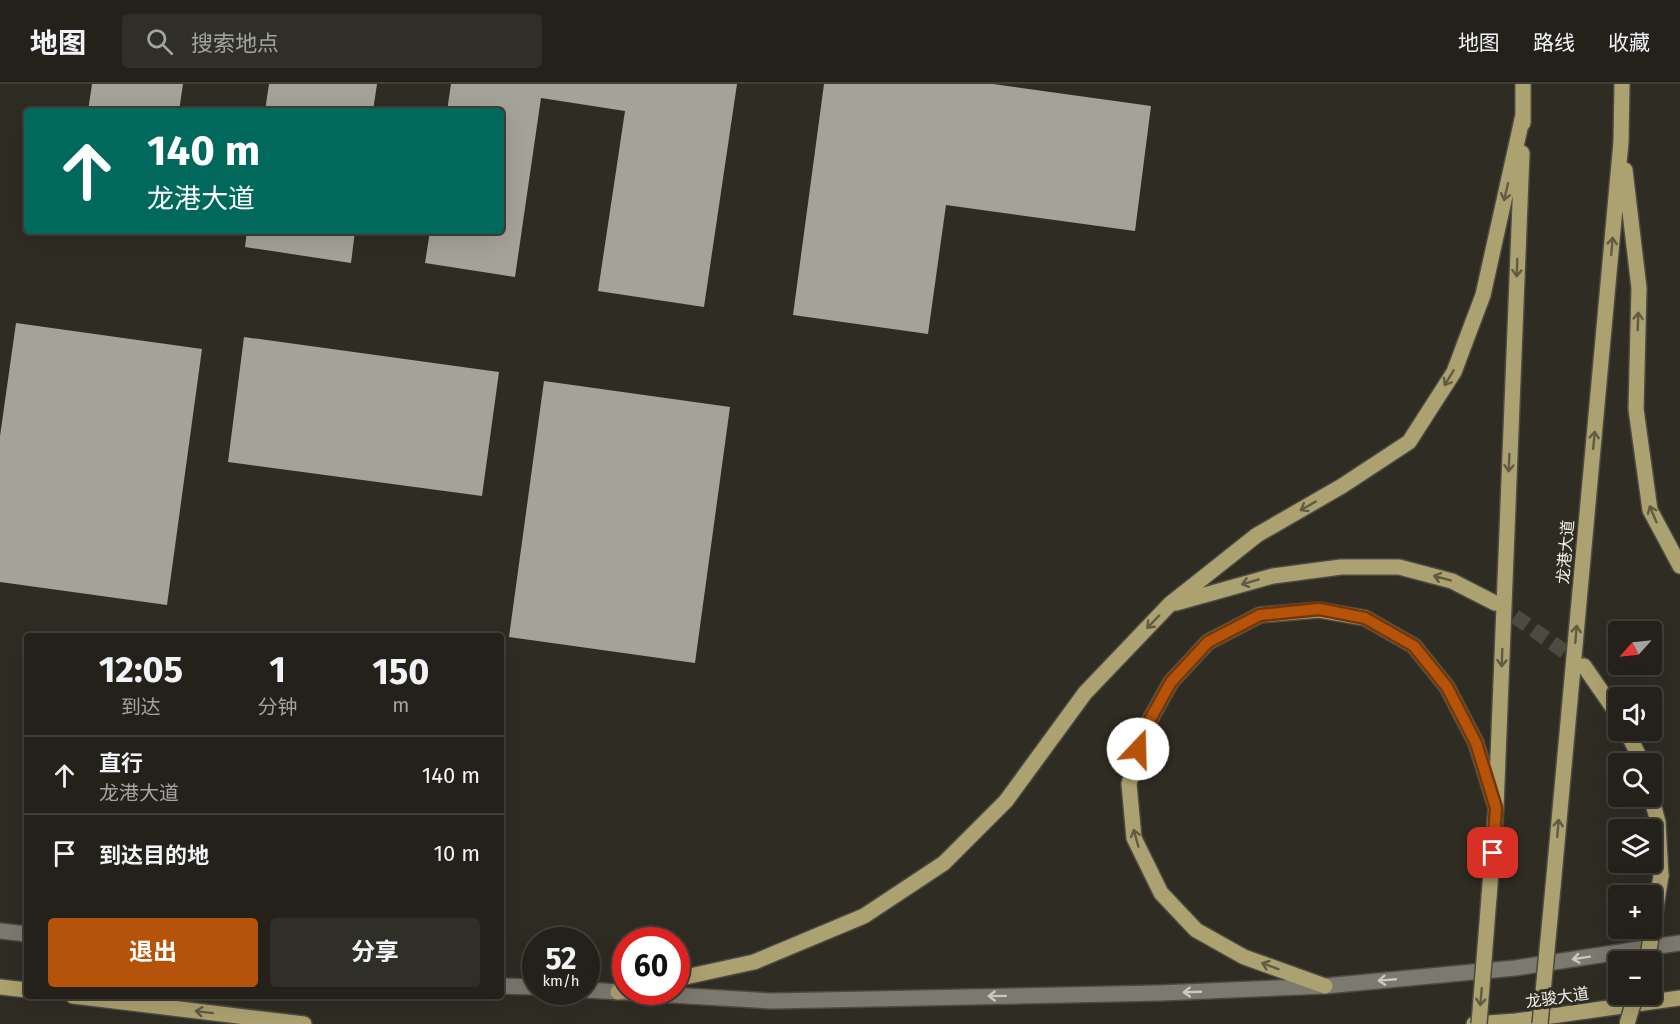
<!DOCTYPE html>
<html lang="zh">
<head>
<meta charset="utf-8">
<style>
	body { margin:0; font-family:"Fira Sans","Noto Sans SC",sans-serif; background:#2f2e27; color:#f1f3f6; height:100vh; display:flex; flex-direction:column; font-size:22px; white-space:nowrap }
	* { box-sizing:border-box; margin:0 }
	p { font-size:20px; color:#a3a3a2 }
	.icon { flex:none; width:33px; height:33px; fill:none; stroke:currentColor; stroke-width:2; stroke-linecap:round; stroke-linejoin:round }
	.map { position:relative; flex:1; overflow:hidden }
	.details { position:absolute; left:24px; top:549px; width:480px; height:366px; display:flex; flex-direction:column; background:#23211a; border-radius:6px; box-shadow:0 6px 24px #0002,0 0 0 2px #403e39 }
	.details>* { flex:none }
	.hud { position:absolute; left:24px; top:24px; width:480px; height:126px; border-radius:6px; box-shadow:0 6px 24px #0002,0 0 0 2px #403e39; background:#00695c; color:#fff; overflow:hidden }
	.needle { width:39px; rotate:243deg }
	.tools { position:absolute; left:1608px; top:537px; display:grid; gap:12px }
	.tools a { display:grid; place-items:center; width:54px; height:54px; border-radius:6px; background:#23211a; box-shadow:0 6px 24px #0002,0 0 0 2px #403e39; font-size:30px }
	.speed { position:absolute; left:522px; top:843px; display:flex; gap:12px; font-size:30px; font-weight:700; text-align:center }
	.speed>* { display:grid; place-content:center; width:78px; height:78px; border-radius:50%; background:#23211a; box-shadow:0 6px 24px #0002,0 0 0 2px #403e39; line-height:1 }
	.speed small { font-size:15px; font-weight:400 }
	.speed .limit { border:9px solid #d22; background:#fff; color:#111 }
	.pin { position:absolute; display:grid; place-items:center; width:51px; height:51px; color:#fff; margin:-26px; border-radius:12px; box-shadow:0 3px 9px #0006 }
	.me { position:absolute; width:66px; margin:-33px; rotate:21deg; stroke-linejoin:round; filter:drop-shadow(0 0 4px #0008) }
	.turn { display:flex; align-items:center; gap:21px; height:126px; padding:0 24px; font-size:27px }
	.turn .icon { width:78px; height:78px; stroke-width:2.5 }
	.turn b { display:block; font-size:42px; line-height:51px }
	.eta { display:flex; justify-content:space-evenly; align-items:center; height:102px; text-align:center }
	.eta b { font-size:36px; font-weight:700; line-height:42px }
	.action { display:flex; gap:12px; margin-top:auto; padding:12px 24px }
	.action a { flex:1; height:69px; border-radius:6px; background:#b45309; color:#fff; font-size:24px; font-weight:700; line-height:69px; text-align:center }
	.action a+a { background:#2f2e27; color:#f1f3f6 }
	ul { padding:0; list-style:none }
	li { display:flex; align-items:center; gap:18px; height:78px; padding:0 24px; border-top:2px solid #403e39 }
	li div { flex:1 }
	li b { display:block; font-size:22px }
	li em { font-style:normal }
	header { display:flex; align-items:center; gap:36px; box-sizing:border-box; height:84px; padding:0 30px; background:#23211a; border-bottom:2px solid #403e39 }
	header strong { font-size:28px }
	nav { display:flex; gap:33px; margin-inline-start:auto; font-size:21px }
	.search { width:420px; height:54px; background:#2f2e27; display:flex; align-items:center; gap:15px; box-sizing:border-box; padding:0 21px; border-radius:6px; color:#a3a3a2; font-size:22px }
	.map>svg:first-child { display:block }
	.building { fill:#a5a397 }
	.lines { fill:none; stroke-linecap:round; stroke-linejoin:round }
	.major-tunnel { stroke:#4d4a41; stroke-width:15; stroke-dasharray:15 8; stroke-linecap:butt }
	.minor-casing { stroke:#4c4a42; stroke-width:18 }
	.major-casing { stroke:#4c4a42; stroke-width:18 }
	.minor { stroke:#7c796f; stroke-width:15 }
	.major { stroke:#aca170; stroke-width:15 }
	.major-bridge-casing { stroke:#4c4a42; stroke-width:18; stroke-linecap:butt }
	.major-bridge { stroke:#aca170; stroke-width:15 }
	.oneway { stroke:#615b42 }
	.oneway2 { stroke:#cac8c1 }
	.route-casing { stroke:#753606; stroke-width:15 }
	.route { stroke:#b45309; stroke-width:10 }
	.labels { text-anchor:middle; stroke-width:6; stroke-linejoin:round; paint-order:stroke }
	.street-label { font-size:16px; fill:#f4f3ed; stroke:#2f2c23 }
</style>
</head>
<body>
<header>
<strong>地图</strong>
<div class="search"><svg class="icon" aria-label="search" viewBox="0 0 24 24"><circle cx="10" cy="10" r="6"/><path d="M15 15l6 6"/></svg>搜索地点</div>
<nav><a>地图</a><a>路线</a><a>收藏</a></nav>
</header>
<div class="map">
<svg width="1680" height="940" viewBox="0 0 1680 940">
	<rect width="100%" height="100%" fill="#2f2c23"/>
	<path class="building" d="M 92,0 L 183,0 L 179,27 L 88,27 Z
		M 269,0 L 377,0 L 373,27 L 265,27 Z
		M 451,0 L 737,0 L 704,223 L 598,207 L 625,27 L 541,14 L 515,193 L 425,179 L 430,147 L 501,147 L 501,27 L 447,27 Z
		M 824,0 L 993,0 L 1151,22 L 1135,147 L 946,121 L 928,250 L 793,231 Z
		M 247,147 L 355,147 L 351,179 L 245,163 Z
		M 16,239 L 202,265 L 167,521 L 0,498 L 0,352 Z
		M 244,253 L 499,288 L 482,412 L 228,378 Z
		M 544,297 L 730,323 L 695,579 L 509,553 Z"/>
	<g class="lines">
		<path class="major-tunnel" d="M 1496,519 L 1582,580"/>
		<defs>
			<path id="minor" d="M 0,847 L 27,850
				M 501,902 L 536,903
				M 586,906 L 772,917 L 1160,909 L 1325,902 L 1515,884 L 1680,859"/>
			<path id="major" d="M 1523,39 L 1523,0
				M 1625,86 L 1639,204 L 1636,325 L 1650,426 L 1680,482
				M 1176,519 L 1273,492 L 1341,483 L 1399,483 L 1452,497 L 1495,519
				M 1584,582 L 1618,631
				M 1626,646 L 1643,680
				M 1651,712 L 1658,738 L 1661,792
				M 1553,803 L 1621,58 L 1622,0
				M 1489,813 L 1496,724 L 1522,69
				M 676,895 L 754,878 L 864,832 L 944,779 L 1006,717 L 1085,609 L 1170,520 L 1257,451 L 1342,402 L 1409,358 L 1454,288 L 1483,211 L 1523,31
				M 1325,902 L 1244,873 L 1196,846 L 1161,809 L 1134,754 L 1129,700 L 1143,648 L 1171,598 L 1208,558 L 1260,531 L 1319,526 L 1365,534 L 1414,562 L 1447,603 L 1476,659 L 1496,724
				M 0,903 L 27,906
				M 618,908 L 626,906
				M 73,912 L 304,940
				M 1474,940 L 1516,937 L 1680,914"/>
		</defs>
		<use href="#minor" class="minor-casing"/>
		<use href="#major" class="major-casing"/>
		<use href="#minor" class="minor"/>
		<use href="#major" class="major"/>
		<defs>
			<path id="major-bridge" d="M 1647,878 L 1661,792
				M 1479,940 L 1489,813
				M 1540,940 L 1553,803
				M 1627,940 L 1636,910"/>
		</defs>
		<use href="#major-bridge" class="major-bridge-casing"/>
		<use href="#major-bridge" class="major-bridge"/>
	</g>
	<defs><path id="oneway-shaft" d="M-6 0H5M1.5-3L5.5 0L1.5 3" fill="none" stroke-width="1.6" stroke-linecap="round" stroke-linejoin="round" transform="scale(1.5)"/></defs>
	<g class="oneway">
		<use href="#oneway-shaft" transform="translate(1506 108) rotate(103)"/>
		<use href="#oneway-shaft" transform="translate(1612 162) rotate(-85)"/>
		<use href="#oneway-shaft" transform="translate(1517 184) rotate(92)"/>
		<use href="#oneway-shaft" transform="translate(1638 237) rotate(-88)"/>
		<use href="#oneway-shaft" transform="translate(1449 294) rotate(121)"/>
		<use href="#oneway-shaft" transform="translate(1594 356) rotate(-85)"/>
		<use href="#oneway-shaft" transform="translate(1509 379) rotate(92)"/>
		<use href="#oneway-shaft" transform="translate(1308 422) rotate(150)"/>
		<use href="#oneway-shaft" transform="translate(1653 430) rotate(-113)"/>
		<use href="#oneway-shaft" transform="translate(1442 494) rotate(-165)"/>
		<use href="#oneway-shaft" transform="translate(1250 498) rotate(164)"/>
		<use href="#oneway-shaft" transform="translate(1153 538) rotate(134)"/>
		<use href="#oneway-shaft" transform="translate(1576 550) rotate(-85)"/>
		<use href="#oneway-shaft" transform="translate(1502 574) rotate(92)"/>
		<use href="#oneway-shaft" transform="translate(1558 744) rotate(-85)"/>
		<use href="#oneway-shaft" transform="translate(1136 754) rotate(-106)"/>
		<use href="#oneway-shaft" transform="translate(1270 882) rotate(-160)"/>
		<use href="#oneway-shaft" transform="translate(1481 913) rotate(95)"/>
		<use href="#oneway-shaft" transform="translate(204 928) rotate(-173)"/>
	</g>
	<g class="oneway2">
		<use href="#oneway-shaft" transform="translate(1581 874) rotate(171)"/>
		<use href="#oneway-shaft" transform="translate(1387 896) rotate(175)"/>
		<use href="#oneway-shaft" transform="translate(1192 908) rotate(178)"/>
		<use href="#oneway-shaft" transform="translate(997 912) rotate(179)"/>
	</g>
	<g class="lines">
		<defs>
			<path id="route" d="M 1138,665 L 1143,648 L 1171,598 L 1208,558 L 1260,531 L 1319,525 L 1365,534 L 1414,562 L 1447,603 L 1476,659 L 1496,724 L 1493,769"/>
		</defs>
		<use href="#route" class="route-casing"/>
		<use href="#route" class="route"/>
	</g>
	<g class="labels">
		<g class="street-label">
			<text transform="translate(1565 468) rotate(-85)" y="6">龙港大道</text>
			<text transform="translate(1557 913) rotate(-8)" y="6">龙骏大道</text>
		</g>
	</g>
</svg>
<div class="tools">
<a><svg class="needle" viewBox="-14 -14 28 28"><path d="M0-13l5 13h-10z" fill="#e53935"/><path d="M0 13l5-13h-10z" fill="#a3a3a2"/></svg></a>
<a><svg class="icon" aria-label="sound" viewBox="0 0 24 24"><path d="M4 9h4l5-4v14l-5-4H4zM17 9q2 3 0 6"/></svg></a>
<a><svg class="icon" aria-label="search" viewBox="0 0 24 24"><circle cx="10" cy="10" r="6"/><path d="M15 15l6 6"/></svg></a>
<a><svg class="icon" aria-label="layers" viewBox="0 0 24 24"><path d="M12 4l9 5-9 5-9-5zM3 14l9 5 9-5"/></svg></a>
<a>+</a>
<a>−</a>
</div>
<div class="speed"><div>52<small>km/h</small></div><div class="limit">60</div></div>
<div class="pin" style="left:1493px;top:769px;background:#d93025"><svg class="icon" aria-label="arrive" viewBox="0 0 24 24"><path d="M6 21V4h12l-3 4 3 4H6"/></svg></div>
<svg class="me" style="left:1138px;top:665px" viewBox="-20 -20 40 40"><circle r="19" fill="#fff"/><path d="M0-13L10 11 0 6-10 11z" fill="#b45309"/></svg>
<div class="hud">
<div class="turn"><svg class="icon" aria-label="ahead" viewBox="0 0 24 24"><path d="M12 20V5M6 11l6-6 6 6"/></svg><div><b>140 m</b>龙港大道</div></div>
</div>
<section class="details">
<div class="eta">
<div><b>12:05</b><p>到达</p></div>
<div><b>1</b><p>分钟</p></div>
<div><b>150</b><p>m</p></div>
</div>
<ul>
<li><svg class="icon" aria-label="ahead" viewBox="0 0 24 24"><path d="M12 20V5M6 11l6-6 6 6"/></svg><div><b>直行</b><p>龙港大道</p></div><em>140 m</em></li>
<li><svg class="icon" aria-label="arrive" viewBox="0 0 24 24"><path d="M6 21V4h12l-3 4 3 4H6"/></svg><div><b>到达目的地</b></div><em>10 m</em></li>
</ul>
<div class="action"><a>退出</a><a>分享</a></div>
</section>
</div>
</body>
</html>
